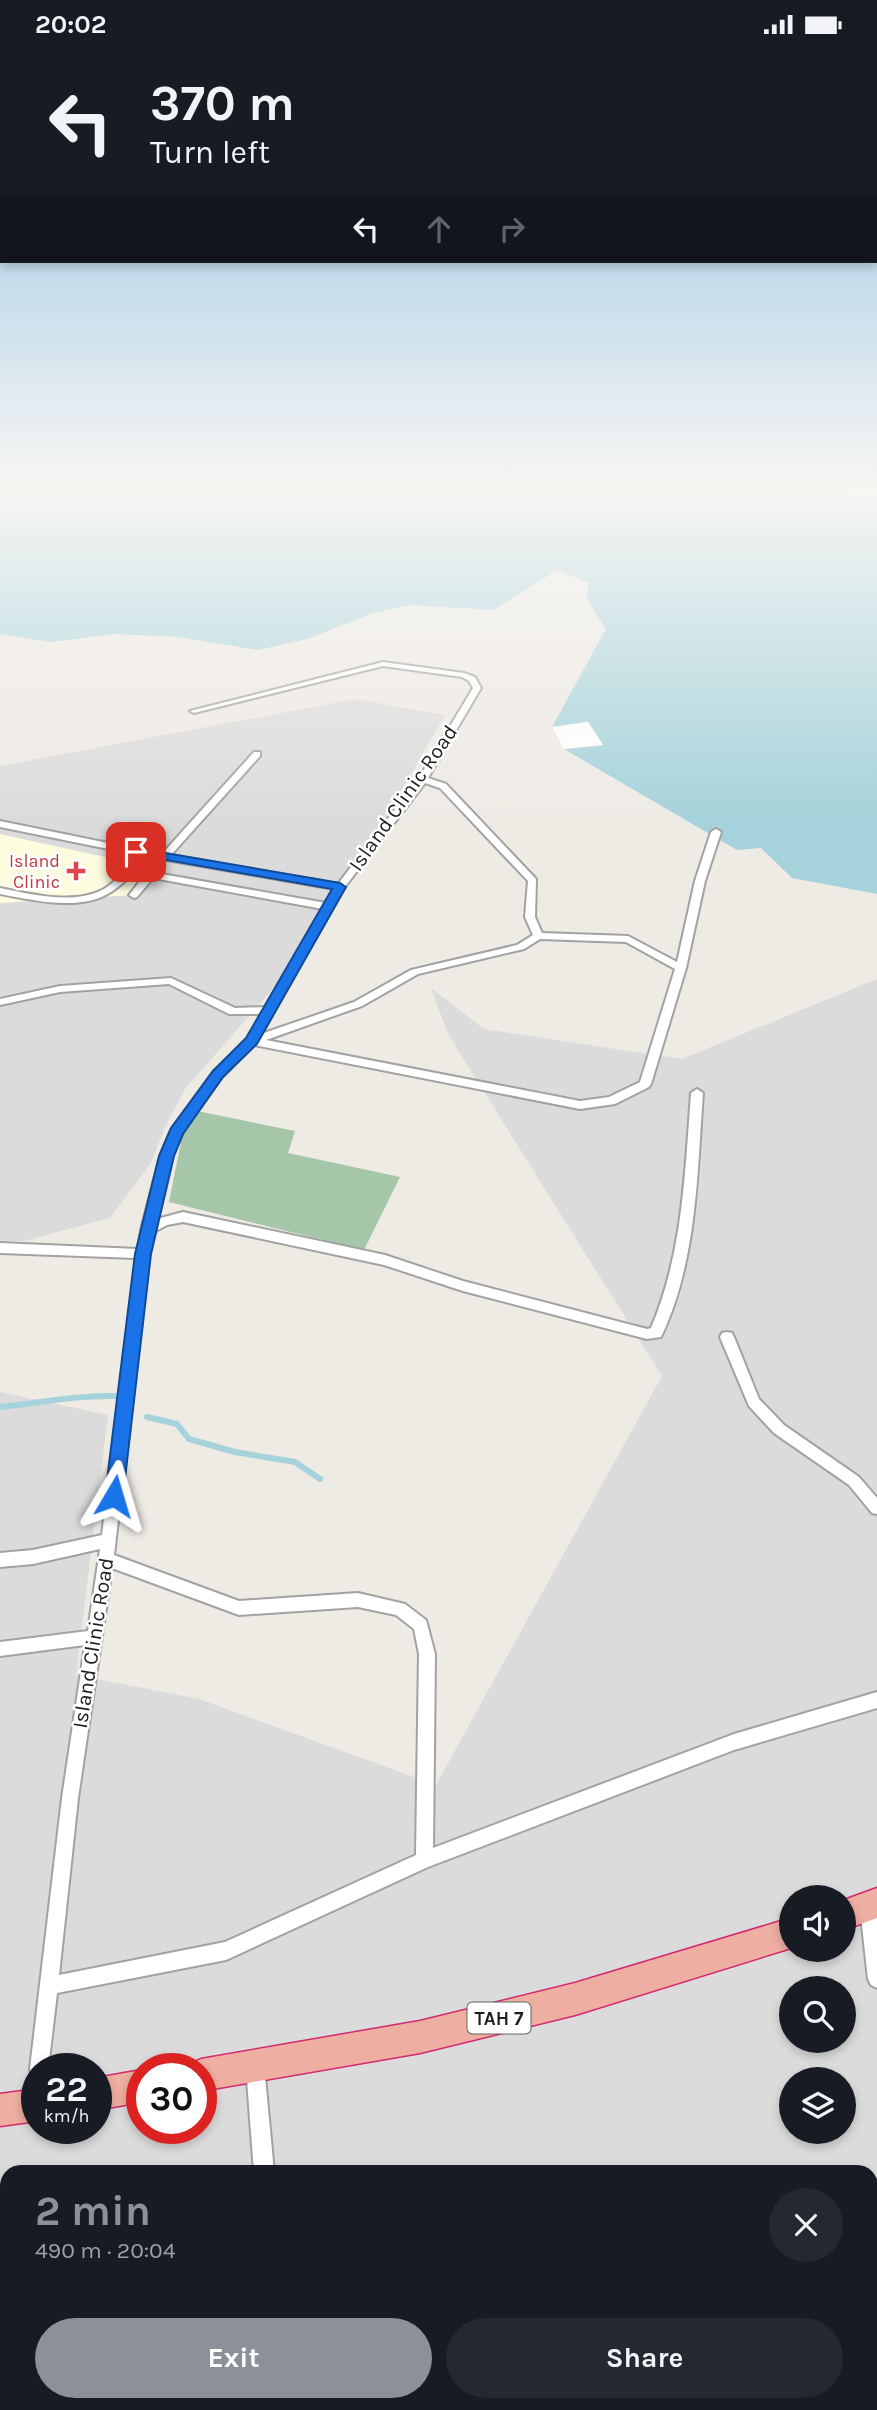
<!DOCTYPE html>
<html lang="en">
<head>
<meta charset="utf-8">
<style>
	body { margin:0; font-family:Karla,sans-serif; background:#242831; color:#f1f3f6; height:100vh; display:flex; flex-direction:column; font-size:26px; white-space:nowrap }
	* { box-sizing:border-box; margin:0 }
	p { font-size:23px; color:#9ea1a6 }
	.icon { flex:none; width:38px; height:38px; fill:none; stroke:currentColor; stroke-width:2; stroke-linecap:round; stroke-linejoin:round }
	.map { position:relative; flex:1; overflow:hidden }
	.drawer { position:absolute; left:0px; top:2116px; width:878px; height:247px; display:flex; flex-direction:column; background:#171b24; border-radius:21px 21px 0 0; box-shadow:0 4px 10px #0003 }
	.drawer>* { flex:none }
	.guide { position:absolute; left:0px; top:0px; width:878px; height:214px; box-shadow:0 4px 10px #0003; background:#171b24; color:#f1f3f6; overflow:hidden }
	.tools { position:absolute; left:779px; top:1836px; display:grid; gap:14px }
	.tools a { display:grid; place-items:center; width:77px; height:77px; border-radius:50%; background:#171b24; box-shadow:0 4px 10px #0003; font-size:35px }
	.speed { position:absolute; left:21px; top:2004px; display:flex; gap:14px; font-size:35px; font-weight:700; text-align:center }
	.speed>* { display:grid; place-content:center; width:91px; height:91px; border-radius:50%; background:#171b24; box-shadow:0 4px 10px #0003; line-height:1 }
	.speed small { font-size:18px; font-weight:400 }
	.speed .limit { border:10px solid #d22; background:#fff; color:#111 }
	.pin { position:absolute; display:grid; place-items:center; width:60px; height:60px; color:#fff; margin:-30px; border-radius:14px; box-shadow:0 4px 10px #0006 }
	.me { position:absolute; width:77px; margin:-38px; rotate:7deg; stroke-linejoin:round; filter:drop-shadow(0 0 5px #0008) }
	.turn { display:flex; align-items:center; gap:24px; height:147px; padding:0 35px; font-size:32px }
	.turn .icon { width:91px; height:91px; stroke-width:2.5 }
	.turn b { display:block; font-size:49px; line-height:60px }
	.lanes { display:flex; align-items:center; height:66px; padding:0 35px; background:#0003; justify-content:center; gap:35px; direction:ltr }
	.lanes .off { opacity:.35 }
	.round { display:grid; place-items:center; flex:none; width:74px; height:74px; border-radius:37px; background:#242831 }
	.headline { display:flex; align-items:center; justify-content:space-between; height:119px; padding:0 35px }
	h1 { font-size:42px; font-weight:700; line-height:52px; color:#8c9099 }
	.cta { display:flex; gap:14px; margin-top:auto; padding:14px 35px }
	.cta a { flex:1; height:80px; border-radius:42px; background:#8c9099; color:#fff; font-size:28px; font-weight:700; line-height:80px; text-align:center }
	.cta a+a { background:#242831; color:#f1f3f6 }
	.status { display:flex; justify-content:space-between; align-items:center; height:49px; padding:0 35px; background:#171b24; direction:ltr }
	.status svg { height:19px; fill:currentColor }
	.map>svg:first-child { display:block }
	.residential { fill:#dcdbdb; fill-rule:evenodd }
	.education { fill:#fefcde }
	.cemetery { fill:#a6c6a9 }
	.water { fill:#a6d2db }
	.pier { fill:#fff }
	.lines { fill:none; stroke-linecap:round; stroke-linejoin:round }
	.stream { stroke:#a6d2db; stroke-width:6 }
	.minor-casing { stroke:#a2a2a2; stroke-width:4 }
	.trunk-casing { stroke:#d32a6e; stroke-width:3 }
	.minor { fill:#fff; fill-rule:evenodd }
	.trunk { fill:#eeaea1; fill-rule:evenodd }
	.route { fill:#1a73e8; stroke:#114b97; stroke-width:2 }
	.health-dot { fill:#e0444e; stroke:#fff; stroke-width:2.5 }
	.labels { text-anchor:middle; stroke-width:5; stroke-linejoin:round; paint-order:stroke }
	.far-health-label { font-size:18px; fill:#be3a42; stroke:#fff; text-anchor:end }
	.shield { fill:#fff; stroke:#626262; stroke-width:2 }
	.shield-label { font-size:19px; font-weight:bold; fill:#1e1e1e }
	.street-label { font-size:21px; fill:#1e1e1e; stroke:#fff }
</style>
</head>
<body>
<div class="status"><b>20:02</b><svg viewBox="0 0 49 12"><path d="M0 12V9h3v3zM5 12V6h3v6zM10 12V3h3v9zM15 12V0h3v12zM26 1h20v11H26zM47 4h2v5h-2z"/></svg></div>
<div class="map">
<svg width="877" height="2361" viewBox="0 0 877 2361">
	<rect width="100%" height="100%" fill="#eeeae4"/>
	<path class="residential" d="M 355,650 L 445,666 L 314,893 L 185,1040 L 166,1076 L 151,1114 L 110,1169 L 24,1192 L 0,1192 L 0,717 Z
		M 877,930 L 877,2361 L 0,2361 L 0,1343 L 108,1366 L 76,1626 L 199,1650 L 436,1736 L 662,1327 L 448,985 L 431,939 L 484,980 L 682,1010 ZM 791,1848 L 844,1848 L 844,1900 L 791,1900 ZM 791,1939 L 844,1939 L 844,1992 L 791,1992 ZM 37,2020 L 96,2020 L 96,2079 L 37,2079 ZM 142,2020 L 201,2020 L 201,2079 L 142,2079 ZM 791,2030 L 844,2030 L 844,2082 L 791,2082 ZM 7,2123 L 872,2123 L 872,2356 L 7,2356 Z"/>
	<path class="education" d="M 0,785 L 155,819 L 134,846 L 0,854 Z"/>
	<path class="cemetery" d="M 197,1062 L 295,1082 L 288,1104 L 400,1128 L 364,1201 L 169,1153 L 183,1083 Z"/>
	<path class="water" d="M 0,439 L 803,439 L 877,448 L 877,845 L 792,829 L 761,799 L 737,801 L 564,700 L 603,696 L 588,673 L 552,678 L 606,580 L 587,550 L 589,534 L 557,521 L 494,561 L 410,556 L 370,565 L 307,590 L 258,601 L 178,588 L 114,585 L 51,593 L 0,585 Z"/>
	<path class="pier" d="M 588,673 L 603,696 L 564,700 L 552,678 Z"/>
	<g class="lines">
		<path class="stream" d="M 0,1358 C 39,1354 77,1346 116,1347
			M 147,1368 L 177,1375 L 189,1390 L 235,1403 L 295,1413 L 320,1430"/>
		<defs>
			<path id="minor" d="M 383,613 L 464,624 L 475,628 L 481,639 L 428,729 L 446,735 L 536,830 L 535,868 L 542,884 L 628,887 L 677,913 L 695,832 L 711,783 L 716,780 L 721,783 L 705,832 L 686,919 L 651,1035 L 649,1038 L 615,1055 L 580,1060 L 254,996 L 222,1028 L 181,1084 L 172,1107 L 157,1170 L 183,1163 L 385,1206 L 463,1232 L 647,1280 L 651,1279 C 683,1204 685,1124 691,1044 L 697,1040 L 703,1044 C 697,1126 697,1213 661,1288 L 647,1290 L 463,1242 L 384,1216 L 183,1173 L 167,1176 L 154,1183 L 149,1205 L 114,1506 L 239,1552 L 358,1544 L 405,1555 L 426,1571 L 435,1605 L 433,1799 L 734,1685 L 877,1643 L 877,1659 L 734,1701 L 428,1818 L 226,1911 L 57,1944 L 48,2020 L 37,2020 L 37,2028 L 32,2027 L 30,2020 L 62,1749 L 85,1596 L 0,1607 L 0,1593 L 88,1582 L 100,1500 L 33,1515 L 0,1518 L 0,1504 L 33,1501 L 102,1486 L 136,1209 L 0,1204 L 0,1194 L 138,1200 L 141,1181 L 160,1107 L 170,1083 L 214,1022 L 248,990 L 262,965 L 229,965 L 169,935 L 60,943 L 0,956 L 0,950 L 60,937 L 171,929 L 235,959 L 266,958 L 323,860 L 153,829 L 137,848 L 134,849 L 129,846 L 144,827 L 133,825 C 126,831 119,838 111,843 C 80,863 33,851 0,845 L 0,839 C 30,845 73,856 102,841 C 112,836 119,827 128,820 L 148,822 L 158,810 L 0,778 L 0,772 L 162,805 L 254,703 L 260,703 L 260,707 L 171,806 L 338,835 L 419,729 L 473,639 L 469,632 L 462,628 L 383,617 L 194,664 L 190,662 ZM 425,734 L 440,739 L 528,832 L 525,868 L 533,886 L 517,896 L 411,921 L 354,953 L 261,985 L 344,839 ZM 166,811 L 334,840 L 326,854 L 156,824 ZM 540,890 L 626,893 L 675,920 L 640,1033 L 609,1048 L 580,1052 L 266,991 L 362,957 L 418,925 L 524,900 ZM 112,1519 L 239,1566 L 358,1558 L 396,1566 L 414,1580 L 419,1605 L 416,1806 L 225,1893 L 59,1926 L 78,1749 Z
				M 727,1283 L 732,1284 L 734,1288 L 759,1350 L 784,1376 L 859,1428 L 877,1449 L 877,1465 L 872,1464 L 849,1436 L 774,1384 L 749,1357 L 720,1288 L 722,1284 Z
				M 869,1849 L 875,1852 L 877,1856 L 877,1939 L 871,1936 L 868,1930 L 860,1858 L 863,1852 Z
				M 255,2008 L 262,2010 L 264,2017 L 274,2123 L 254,2123 L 246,2017 L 248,2010 Z
				M 384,2356 L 408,2356 L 411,2361 L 386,2361 Z"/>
			<path id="trunk" d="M 877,1839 L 877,1869 L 844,1881 L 844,1851 Z
				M 791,1869 L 791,1899 L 575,1966 L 420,2004 L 201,2042 L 201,2020 L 188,2020 L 190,2015 L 201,2010 L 420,1972 L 575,1934 Z
				M 142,2021 L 142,2053 L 96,2061 L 96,2029 Z
				M 37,2040 L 37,2072 L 0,2077 L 0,2045 Z"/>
		</defs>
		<use href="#minor" class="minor-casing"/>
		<use href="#trunk" class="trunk-casing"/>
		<use href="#minor" class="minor"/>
		<use href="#trunk" class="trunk"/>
	</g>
	<linearGradient id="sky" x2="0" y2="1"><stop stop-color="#8dc0e3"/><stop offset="0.57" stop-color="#f7f6f3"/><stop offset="1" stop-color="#f7f6f3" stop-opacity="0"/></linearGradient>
	<rect width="877" height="770" fill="url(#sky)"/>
	<path class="route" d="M 136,799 L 340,834 L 346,838 L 257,995 L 223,1028 L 183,1085 L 174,1107 L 151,1205 L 123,1447 L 121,1452 L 114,1455 L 108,1452 L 105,1447 L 135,1205 L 159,1107 L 171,1079 L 213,1022 L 246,989 L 332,840 L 132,805 L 132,800 Z"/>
	<path class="health-dot" d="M72.5 811.5h7v7h7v7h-7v7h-7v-7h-7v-7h7z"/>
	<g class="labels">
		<g class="far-health-label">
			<text x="60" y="818">Island<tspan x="60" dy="21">Clinic</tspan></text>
		</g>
		<rect class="shield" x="467.5" y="1953.5" width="63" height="31" rx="5"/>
		<g class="shield-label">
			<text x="499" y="1976">TAH 7</text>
		</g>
		<g class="street-label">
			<text transform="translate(403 749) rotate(-55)" y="7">Island Clinic Road</text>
			<text transform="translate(93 1594) rotate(-81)" y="7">Island Clinic Road</text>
		</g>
	</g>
</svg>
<div class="tools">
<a><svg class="icon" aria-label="sound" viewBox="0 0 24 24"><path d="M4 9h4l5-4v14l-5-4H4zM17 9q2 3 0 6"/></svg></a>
<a><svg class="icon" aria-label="search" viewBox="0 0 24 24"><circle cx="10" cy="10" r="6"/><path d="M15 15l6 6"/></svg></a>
<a><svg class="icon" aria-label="layers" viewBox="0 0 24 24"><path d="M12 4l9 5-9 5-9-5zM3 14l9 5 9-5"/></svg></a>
</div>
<div class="speed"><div>22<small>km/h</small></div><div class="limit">30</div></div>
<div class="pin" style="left:136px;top:803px;background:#d93025"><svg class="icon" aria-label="arrive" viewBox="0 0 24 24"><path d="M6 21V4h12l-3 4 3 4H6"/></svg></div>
<svg class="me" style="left:114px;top:1447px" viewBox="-20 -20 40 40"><path d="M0-17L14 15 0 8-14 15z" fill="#1a73e8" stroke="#fff" stroke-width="4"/></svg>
<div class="guide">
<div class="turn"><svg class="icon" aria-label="left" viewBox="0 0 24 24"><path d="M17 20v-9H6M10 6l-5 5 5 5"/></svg><div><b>370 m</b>Turn left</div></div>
<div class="lanes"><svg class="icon" aria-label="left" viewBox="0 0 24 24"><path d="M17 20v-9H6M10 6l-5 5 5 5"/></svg><svg class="icon off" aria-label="ahead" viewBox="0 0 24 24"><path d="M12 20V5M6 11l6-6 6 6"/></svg><svg class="icon off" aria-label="right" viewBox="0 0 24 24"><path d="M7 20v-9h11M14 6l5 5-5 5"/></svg></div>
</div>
<section class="drawer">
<div class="headline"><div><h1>2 min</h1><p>490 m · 20:04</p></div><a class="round"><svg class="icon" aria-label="close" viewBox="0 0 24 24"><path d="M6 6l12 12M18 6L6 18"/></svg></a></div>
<div class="cta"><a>Exit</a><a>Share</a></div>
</section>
</div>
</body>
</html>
